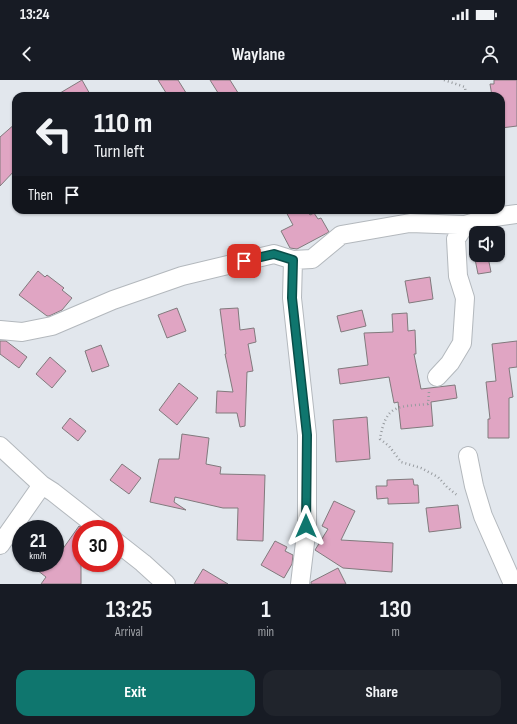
<!DOCTYPE html>
<html lang="en">
<head>
<meta charset="utf-8">
<style>
	body { margin:0; font-family:"Sofia Sans Condensed",sans-serif; background:#20242c; color:#f1f3f6; height:100vh; display:flex; flex-direction:column; font-size:15px; white-space:nowrap }
	* { box-sizing:border-box; margin:0 }
	p { font-size:13px; color:#9ea1a6 }
	.icon { flex:none; width:22px; height:22px; fill:none; stroke:currentColor; stroke-width:2; stroke-linecap:round; stroke-linejoin:round }
	.map { position:relative; height:504px; overflow:hidden }
	.drawer { display:flex; flex-direction:column; background:#171b24; flex:1 }
	.drawer>* { flex:none }
	.guide { position:absolute; left:12px; top:12px; width:493px; height:122px; border-radius:12px; box-shadow:0 1px 3px #0004; background:#171b24; color:#f1f3f6; overflow:hidden }
	.fabs { position:absolute; left:469px; top:146px; display:grid; gap:8px }
	.fabs a { display:grid; place-items:center; width:36px; height:36px; border-radius:8px; background:#171b24; box-shadow:0 1px 3px #0004; font-size:20px }
	.speed { position:absolute; left:12px; top:440px; display:flex; gap:8px; font-size:20px; font-weight:700; text-align:center }
	.speed>* { display:grid; place-content:center; width:52px; height:52px; border-radius:50%; background:#171b24; box-shadow:0 1px 3px #0004; line-height:1 }
	.speed small { font-size:10px; font-weight:400 }
	.speed .limit { border:6px solid #d22; background:#fff; color:#111 }
	.pin { position:absolute; display:grid; place-items:center; width:34px; height:34px; color:#fff; margin:-17px; border-radius:8px; box-shadow:0 2px 6px #0006 }
	.me { position:absolute; width:44px; margin:-22px; rotate:0deg; stroke-linejoin:round; filter:drop-shadow(0 0 3px #0008) }
	.turn { display:flex; align-items:center; gap:14px; height:84px; padding:0 16px; font-size:18px }
	.turn .icon { width:52px; height:52px; stroke-width:2.5 }
	.turn b { display:block; font-size:28px; line-height:34px }
	.then { display:flex; align-items:center; height:38px; padding:0 16px; background:#0003; gap:8px; font-size:15px }
	.eta { display:flex; justify-content:space-evenly; align-items:center; height:68px; text-align:center }
	.eta b { font-size:24px; font-weight:700; line-height:28px }
	.action { display:flex; gap:8px; margin-top:auto; padding:8px 16px }
	.action a { flex:1; height:46px; border-radius:12px; background:#0f766e; color:#fff; font-size:16px; font-weight:700; line-height:46px; text-align:center }
	.action a+a { background:#20242c; color:#f1f3f6 }
	.status { display:flex; justify-content:space-between; align-items:center; height:28px; padding:0 20px; background:#171b24; direction:ltr }
	.status svg { height:11px; fill:currentColor }
	header { display:flex; justify-content:space-between; align-items:center; height:52px; padding:0 16px; background:#171b24; font-size:18px; font-weight:700 }
	.map>svg:first-child { display:block }
	.building { fill:#e0a5c3; stroke:#817a7d }
	.lines { fill:none; stroke-linecap:round; stroke-linejoin:round }
	.street-casing { stroke:#b3b8bd; stroke-width:20 }
	.path { stroke:#979b9f; stroke-width:2.5; stroke-dasharray:1 3; stroke-linecap:butt }
	.street { stroke:#fff; stroke-width:18 }
	.route-casing { stroke:#0a4d48; stroke-width:10 }
	.route { stroke:#0f766e; stroke-width:7 }
</style>
</head>
<body>
<div class="status"><b>13:24</b><svg viewBox="0 0 49 12"><path d="M0 12V9h3v3zM5 12V6h3v6zM10 12V3h3v9zM15 12V0h3v12zM26 1h20v11H26zM47 4h2v5h-2z"/></svg></div>
<header><svg class="icon" aria-label="back" viewBox="0 0 24 24"><path d="M15 5l-7 7 7 7"/></svg>Waylane<svg class="icon" aria-label="person" viewBox="0 0 24 24"><circle cx="12" cy="8" r="4"/><path d="M4 21q1-7 8-7t8 7"/></svg></header>
<div class="map">
<svg width="517" height="504" viewBox="0 0 517 504">
	<rect width="100%" height="100%" fill="#e2e7ed"/>
	<path class="building" d="M 82,0 L 91,16 L 55,16 Z
		M 158,0 L 178,0 L 188,16 L 168,16 Z
		M 210,0 L 230,0 L 240,16 L 220,16 Z
		M 494,0 L 517,0 L 517,46 L 501,48 L 501,16 L 492,16 L 490,4 L 494,4 Z
		M 16,43 L 16,89 L 0,106 L 0,57 Z
		M 285,130 L 307,130 L 310,135 L 314,133 L 318,139 L 321,138 L 329,152 L 297,169 L 290,168 L 281,151 L 293,145 Z
		M 488,177 L 491,192 L 478,194 L 475,179 Z
		M 38,191 L 45,197 L 47,195 L 64,208 L 62,210 L 72,218 L 62,230 L 49,236 L 47,236 L 19,215 Z
		M 430,197 L 433,219 L 409,223 L 405,201 Z
		M 177,228 L 186,251 L 167,258 L 158,235 Z
		M 238,228 L 240,250 L 254,248 L 256,262 L 248,264 L 253,291 L 247,292 L 245,346 L 240,347 L 237,333 L 216,333 L 217,311 L 233,312 L 225,274 L 226,274 L 220,229 Z
		M 362,230 L 366,246 L 341,252 L 337,236 Z
		M 407,233 L 408,251 L 415,250 L 416,274 L 414,274 L 421,309 L 455,305 L 457,318 L 431,322 L 433,346 L 401,349 L 398,322 L 394,323 L 389,297 L 340,304 L 338,289 L 368,285 L 364,253 L 393,252 L 392,234 Z
		M 0,261 L 6,261 L 27,277 L 19,288 L 0,274 Z
		M 517,261 L 517,287 L 509,288 L 513,317 L 509,318 L 509,358 L 488,358 L 488,339 L 490,339 L 486,302 L 496,301 L 492,264 Z
		M 101,265 L 109,286 L 92,292 L 85,271 Z
		M 50,277 L 66,291 L 52,308 L 36,294 Z
		M 179,303 L 198,318 L 177,345 L 159,330 Z
		M 367,337 L 370,379 L 336,382 L 333,340 Z
		M 70,338 L 86,351 L 78,361 L 62,348 Z
		M 182,354 L 209,358 L 206,384 L 221,387 L 220,394 L 265,395 L 263,461 L 237,460 L 238,428 L 223,428 L 175,417 L 174,422 L 186,430 L 150,422 L 159,379 L 179,379 Z
		M 122,384 L 141,398 L 129,414 L 110,400 Z
		M 413,399 L 414,405 L 418,405 L 419,423 L 388,424 L 388,418 L 377,419 L 376,406 L 387,406 L 387,400 Z
		M 334,421 L 355,431 L 341,460 L 393,463 L 392,492 L 343,488 L 315,470 L 328,449 L 322,446 Z
		M 458,425 L 461,448 L 429,452 L 426,428 Z
		M 79,446 L 81,447 L 81,504 L 41,504 L 46,497 L 28,483 L 55,483 L 55,480 Z
		M 275,461 L 287,467 L 285,471 L 293,475 L 292,484 L 284,498 L 261,485 Z
		M 338,488 L 346,504 L 311,504 L 311,502 Z
		M 203,489 L 228,504 L 194,504 Z"/>
	<g class="lines">
		<defs>
			<path id="street" d="M 293,180 L 292,218 L 307,355 L 307,446 L 300,504
				M 0,250 L 22,252 L 52,246 L 113,220 L 182,196 L 274,174 L 293,180 L 312,179 L 341,155 L 410,143 L 465,145 L 494,137 L 517,134
				M 437,297 L 450,283 L 462,263 L 465,218 L 458,196 L 456,159 L 465,145
				M 0,366 L 42,405 L 53,412 L 100,449
				M 468,376 L 474,406 L 483,436 L 513,504
				M 115,461 L 143,483 L 166,504
				M 0,465 L 42,405"/>
		</defs>
		<use href="#street" class="street-casing"/>
		<path class="path" d="M 444,0 L 465,7 L 466,16
			M 429,312 L 428,324 C 397,327 386,324 380,359 L 389,366 L 401,382 L 421,388 L 438,397 L 447,407 L 458,416"/>
		<use href="#street" class="street"/>
	</g>
	<g class="lines">
		<defs>
			<path id="route" d="M 244,181 L 274,174 L 293,180 L 292,218 L 307,355 L 306,446"/>
		</defs>
		<use href="#route" class="route-casing"/>
		<use href="#route" class="route"/>
	</g>
</svg>
<div class="fabs">
<a><svg class="icon" aria-label="sound" viewBox="0 0 24 24"><path d="M4 9h4l5-4v14l-5-4H4zM17 9q2 3 0 6"/></svg></a>
</div>
<div class="speed"><div>21<small>km/h</small></div><div class="limit">30</div></div>
<div class="pin" style="left:244px;top:181px;background:#d93025"><svg class="icon" aria-label="arrive" viewBox="0 0 24 24"><path d="M6 21V4h12l-3 4 3 4H6"/></svg></div>
<svg class="me" style="left:306px;top:446px" viewBox="-20 -20 40 40"><path d="M0-17L14 15 0 8-14 15z" fill="#0f766e" stroke="#fff" stroke-width="4"/></svg>
<div class="guide">
<div class="turn"><svg class="icon" aria-label="left" viewBox="0 0 24 24"><path d="M17 20v-9H6M10 6l-5 5 5 5"/></svg><div><b>110 m</b>Turn left</div></div>
<div class="then">Then<svg class="icon" aria-label="arrive" viewBox="0 0 24 24"><path d="M6 21V4h12l-3 4 3 4H6"/></svg></div>
</div>
</div>
<section class="drawer">
<div class="eta">
<div><b>13:25</b><p>Arrival</p></div>
<div><b>1</b><p>min</p></div>
<div><b>130</b><p>m</p></div>
</div>
<div class="action"><a>Exit</a><a>Share</a></div>
</section>
</body>
</html>
